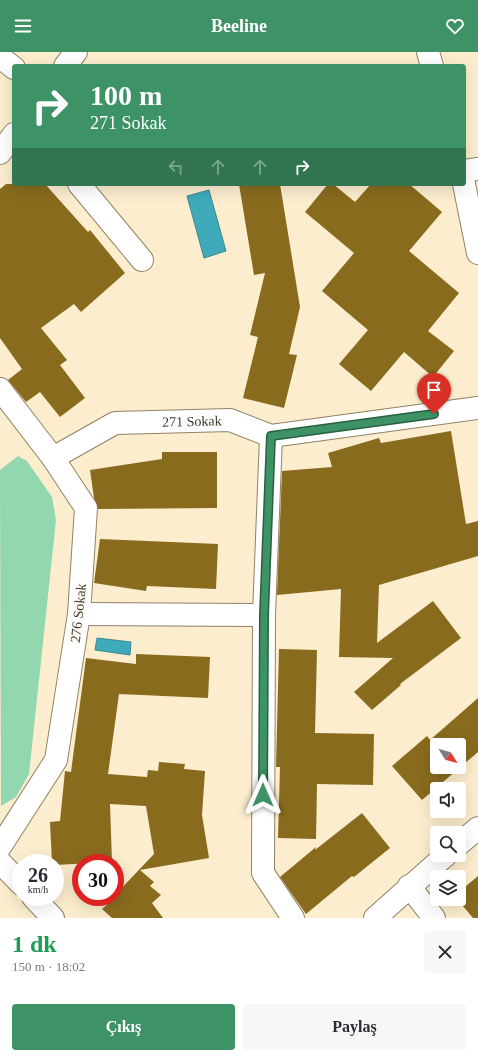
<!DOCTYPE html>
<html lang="tr">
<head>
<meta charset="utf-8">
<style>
	body { margin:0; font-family:Georgia,serif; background:#f7f7f7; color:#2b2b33; height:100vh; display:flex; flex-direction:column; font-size:15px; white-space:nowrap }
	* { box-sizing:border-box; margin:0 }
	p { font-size:13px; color:#7c7c81 }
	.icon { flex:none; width:22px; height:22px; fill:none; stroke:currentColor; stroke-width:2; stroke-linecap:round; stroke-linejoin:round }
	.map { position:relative; height:866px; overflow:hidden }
	.panel { display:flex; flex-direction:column; background:#fff; flex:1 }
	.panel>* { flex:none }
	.guide { position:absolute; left:12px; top:12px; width:454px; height:122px; border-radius:4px; box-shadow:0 4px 16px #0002; background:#3e9366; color:#fff; overflow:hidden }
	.needle { width:26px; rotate:127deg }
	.tools { position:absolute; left:430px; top:686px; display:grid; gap:8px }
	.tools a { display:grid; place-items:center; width:36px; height:36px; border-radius:4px; background:#fff; box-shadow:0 4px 16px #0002; font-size:20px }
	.speed { position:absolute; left:12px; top:802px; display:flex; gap:8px; font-size:20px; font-weight:700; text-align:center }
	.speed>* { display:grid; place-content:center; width:52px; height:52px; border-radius:50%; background:#fff; box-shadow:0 4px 16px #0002; line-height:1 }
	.speed small { font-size:10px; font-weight:400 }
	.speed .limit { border:6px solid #d22; background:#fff; color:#111 }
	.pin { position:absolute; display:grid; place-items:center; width:34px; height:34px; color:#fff; margin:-41px -17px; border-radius:50% 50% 50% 0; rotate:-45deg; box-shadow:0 0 4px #0007 }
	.pin .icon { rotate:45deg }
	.me { position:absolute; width:44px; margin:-22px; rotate:0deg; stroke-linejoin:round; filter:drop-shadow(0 0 3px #0008) }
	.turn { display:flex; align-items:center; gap:14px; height:84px; padding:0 12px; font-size:18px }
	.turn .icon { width:52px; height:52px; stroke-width:2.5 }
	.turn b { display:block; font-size:28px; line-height:34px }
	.lanes { display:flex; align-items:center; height:38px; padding:0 12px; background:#0003; justify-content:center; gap:20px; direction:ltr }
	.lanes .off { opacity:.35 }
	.round { display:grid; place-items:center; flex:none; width:42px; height:42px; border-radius:4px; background:#f7f7f7 }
	.overview { display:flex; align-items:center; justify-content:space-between; height:68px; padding:0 12px }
	h1 { font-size:24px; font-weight:700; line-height:30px; color:#1e9e55 }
	.cta { display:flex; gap:8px; margin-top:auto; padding:8px 12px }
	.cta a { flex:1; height:46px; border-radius:4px; background:#3e9366; color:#fff; font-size:16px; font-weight:700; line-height:46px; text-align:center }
	.cta a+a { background:#f7f7f7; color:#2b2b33 }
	header { display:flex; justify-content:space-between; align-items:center; height:52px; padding:0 12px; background:#3e9366; color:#fff; font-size:18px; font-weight:700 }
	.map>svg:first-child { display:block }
	.green { fill:#93d7ae }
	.water { fill:#3eaaba; stroke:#3e8890 }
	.building { fill:#896b1e; fill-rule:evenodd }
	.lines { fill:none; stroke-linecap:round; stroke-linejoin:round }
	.minor-casing { stroke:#8f8266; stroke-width:24 }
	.minor { stroke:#fff; stroke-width:22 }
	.route-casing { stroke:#286042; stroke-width:10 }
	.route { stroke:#3e9366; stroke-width:7 }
	.labels { text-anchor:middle; stroke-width:4; stroke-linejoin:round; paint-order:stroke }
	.street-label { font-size:14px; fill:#3f392d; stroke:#fefbf5 }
</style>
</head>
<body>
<header><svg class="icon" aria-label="menu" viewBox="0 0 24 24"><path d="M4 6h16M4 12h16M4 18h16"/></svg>Beeline<svg class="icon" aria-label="heart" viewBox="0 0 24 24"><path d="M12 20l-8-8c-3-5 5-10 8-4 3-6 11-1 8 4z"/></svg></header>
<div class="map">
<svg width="478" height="866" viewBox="0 0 478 866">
	<rect width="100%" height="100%" fill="#fbedcd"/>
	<path class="green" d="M 18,404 L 27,409 L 52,445 L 56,468 L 29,722 L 16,745 L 1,754 L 0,418 Z"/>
	<path class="water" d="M 209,138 L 226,199 L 204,206 L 187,144 Z
		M 97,586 L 131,590 L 130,603 L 95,598 Z"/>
	<path class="building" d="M 6,132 L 45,132 L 88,180 L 90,178 L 125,221 L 81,260 L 74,252 L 41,276 L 67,308 L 60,313 L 85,346 L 60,365 L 40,340 L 26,350 L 8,328 L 22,317 L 0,286 L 0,137 Z
		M 239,132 L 280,132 L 300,255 L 289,302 L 297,303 L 284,356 L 243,346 L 258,285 L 250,283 L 265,221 L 254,223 Z
		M 328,132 L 333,132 L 355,150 L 371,132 L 409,132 L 442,160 L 409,199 L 459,241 L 428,279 L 454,299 L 433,325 L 404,300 L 371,339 L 339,312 L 368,278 L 322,239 L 354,201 L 305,160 Z
		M 451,379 L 466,472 L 478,469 L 478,504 L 379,533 L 377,591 L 433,549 L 461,586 L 400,632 L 401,633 L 372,658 L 354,640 L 393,606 L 339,605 L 341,537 L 277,543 L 282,419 L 332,415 L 328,401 L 379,386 L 381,391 Z
		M 162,400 L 217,400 L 217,456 L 98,457 L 94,446 L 90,418 L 162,407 Z
		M 100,487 L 218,492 L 216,537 L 147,534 L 146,539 L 94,531 Z
		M 279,597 L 317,598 L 315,681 L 374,682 L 373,733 L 317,732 L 316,787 L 278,786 L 280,715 L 276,715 Z
		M 136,602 L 210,605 L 208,646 L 119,642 L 108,722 L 147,725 L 148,718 L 158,719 L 159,710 L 185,712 L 184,717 L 205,719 L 202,763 L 209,806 L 140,818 L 154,830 L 150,834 L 161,843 L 152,851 L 163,866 L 112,866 L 102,857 L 115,845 L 115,843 L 154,802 L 146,754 L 110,752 L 112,810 L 55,813 L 55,811 L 52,811 L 50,770 L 60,769 L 65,719 L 71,720 L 86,606 L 136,612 Z
		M 478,646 L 478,700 L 422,748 L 392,714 L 427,684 L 430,688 ZM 437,693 L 459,693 L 459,715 L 437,715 Z
		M 362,761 L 390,796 L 354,825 L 352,824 L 306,862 L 280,825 L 316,795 L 315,798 Z
		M 478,824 L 478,866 L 473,866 L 457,847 L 459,847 L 459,840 Z"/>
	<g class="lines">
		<defs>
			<g id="minor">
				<path d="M 428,0 L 432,14"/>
				<path d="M 0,5 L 14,16"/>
				<path d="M 65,14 L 76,0"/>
				<path d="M 0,101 L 14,82"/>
				<path d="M 464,119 L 478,117"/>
				<path d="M 79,132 L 142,208"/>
				<path d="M 464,132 L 478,201"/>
				<path d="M 0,337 L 53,406 L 86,456 L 79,562 L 56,708 L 0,795"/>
				<path d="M 271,384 L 264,563 L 263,821 L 293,866"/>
				<path id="s1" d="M 53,406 L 115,371 L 230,368 L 271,384 L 478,356"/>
				<path d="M 79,562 L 264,563"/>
				<path d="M 459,792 L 478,776"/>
				<path d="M 0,810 L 21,832"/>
				<path d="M 409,834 L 434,866"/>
				<path d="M 33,845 L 53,866"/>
				<path d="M 375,866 L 446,803"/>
			</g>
		</defs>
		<use href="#minor" class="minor-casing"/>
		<use href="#minor" class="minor"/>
	</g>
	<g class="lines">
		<defs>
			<path id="route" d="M 263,743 L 264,563 L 271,384 L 434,362"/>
		</defs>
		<use href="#route" class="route-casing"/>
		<use href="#route" class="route"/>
	</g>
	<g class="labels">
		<g class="street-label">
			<text dy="5" stroke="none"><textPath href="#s1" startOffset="148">271 Sokak</textPath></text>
			<text transform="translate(78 561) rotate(-84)" y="5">276 Sokak</text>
		</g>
	</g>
</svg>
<div class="tools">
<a><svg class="needle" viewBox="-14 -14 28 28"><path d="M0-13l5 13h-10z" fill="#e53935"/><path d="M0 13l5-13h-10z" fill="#7c7c81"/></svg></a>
<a><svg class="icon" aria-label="sound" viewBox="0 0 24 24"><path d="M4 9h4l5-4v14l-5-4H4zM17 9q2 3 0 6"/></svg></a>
<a><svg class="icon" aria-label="search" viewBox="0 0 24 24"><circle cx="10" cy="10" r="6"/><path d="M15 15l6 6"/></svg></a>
<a><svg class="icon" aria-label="layers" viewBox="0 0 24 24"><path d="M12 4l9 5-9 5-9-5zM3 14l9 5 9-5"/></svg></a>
</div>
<div class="speed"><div>26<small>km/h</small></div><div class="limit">30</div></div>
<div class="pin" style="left:434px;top:362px;background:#d93025"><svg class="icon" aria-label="arrive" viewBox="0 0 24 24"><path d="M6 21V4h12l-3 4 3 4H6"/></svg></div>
<svg class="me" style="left:263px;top:743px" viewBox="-20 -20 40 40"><path d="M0-17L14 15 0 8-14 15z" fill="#3e9366" stroke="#fff" stroke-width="4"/></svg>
<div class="guide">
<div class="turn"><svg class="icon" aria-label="right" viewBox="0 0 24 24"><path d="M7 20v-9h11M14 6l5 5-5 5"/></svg><div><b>100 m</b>271 Sokak</div></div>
<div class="lanes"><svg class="icon off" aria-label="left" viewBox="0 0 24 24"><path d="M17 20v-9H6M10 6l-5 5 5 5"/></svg><svg class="icon off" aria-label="ahead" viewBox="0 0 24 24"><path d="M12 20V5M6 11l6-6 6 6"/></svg><svg class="icon off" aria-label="ahead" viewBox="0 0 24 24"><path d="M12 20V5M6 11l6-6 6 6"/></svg><svg class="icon" aria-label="right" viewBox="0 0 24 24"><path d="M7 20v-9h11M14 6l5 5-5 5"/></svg></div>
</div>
</div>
<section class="panel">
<div class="overview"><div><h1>1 dk</h1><p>150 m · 18:02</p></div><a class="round"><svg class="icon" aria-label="close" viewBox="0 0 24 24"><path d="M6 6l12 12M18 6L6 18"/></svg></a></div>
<div class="cta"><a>Çıkış</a><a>Paylaş</a></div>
</section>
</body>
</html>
